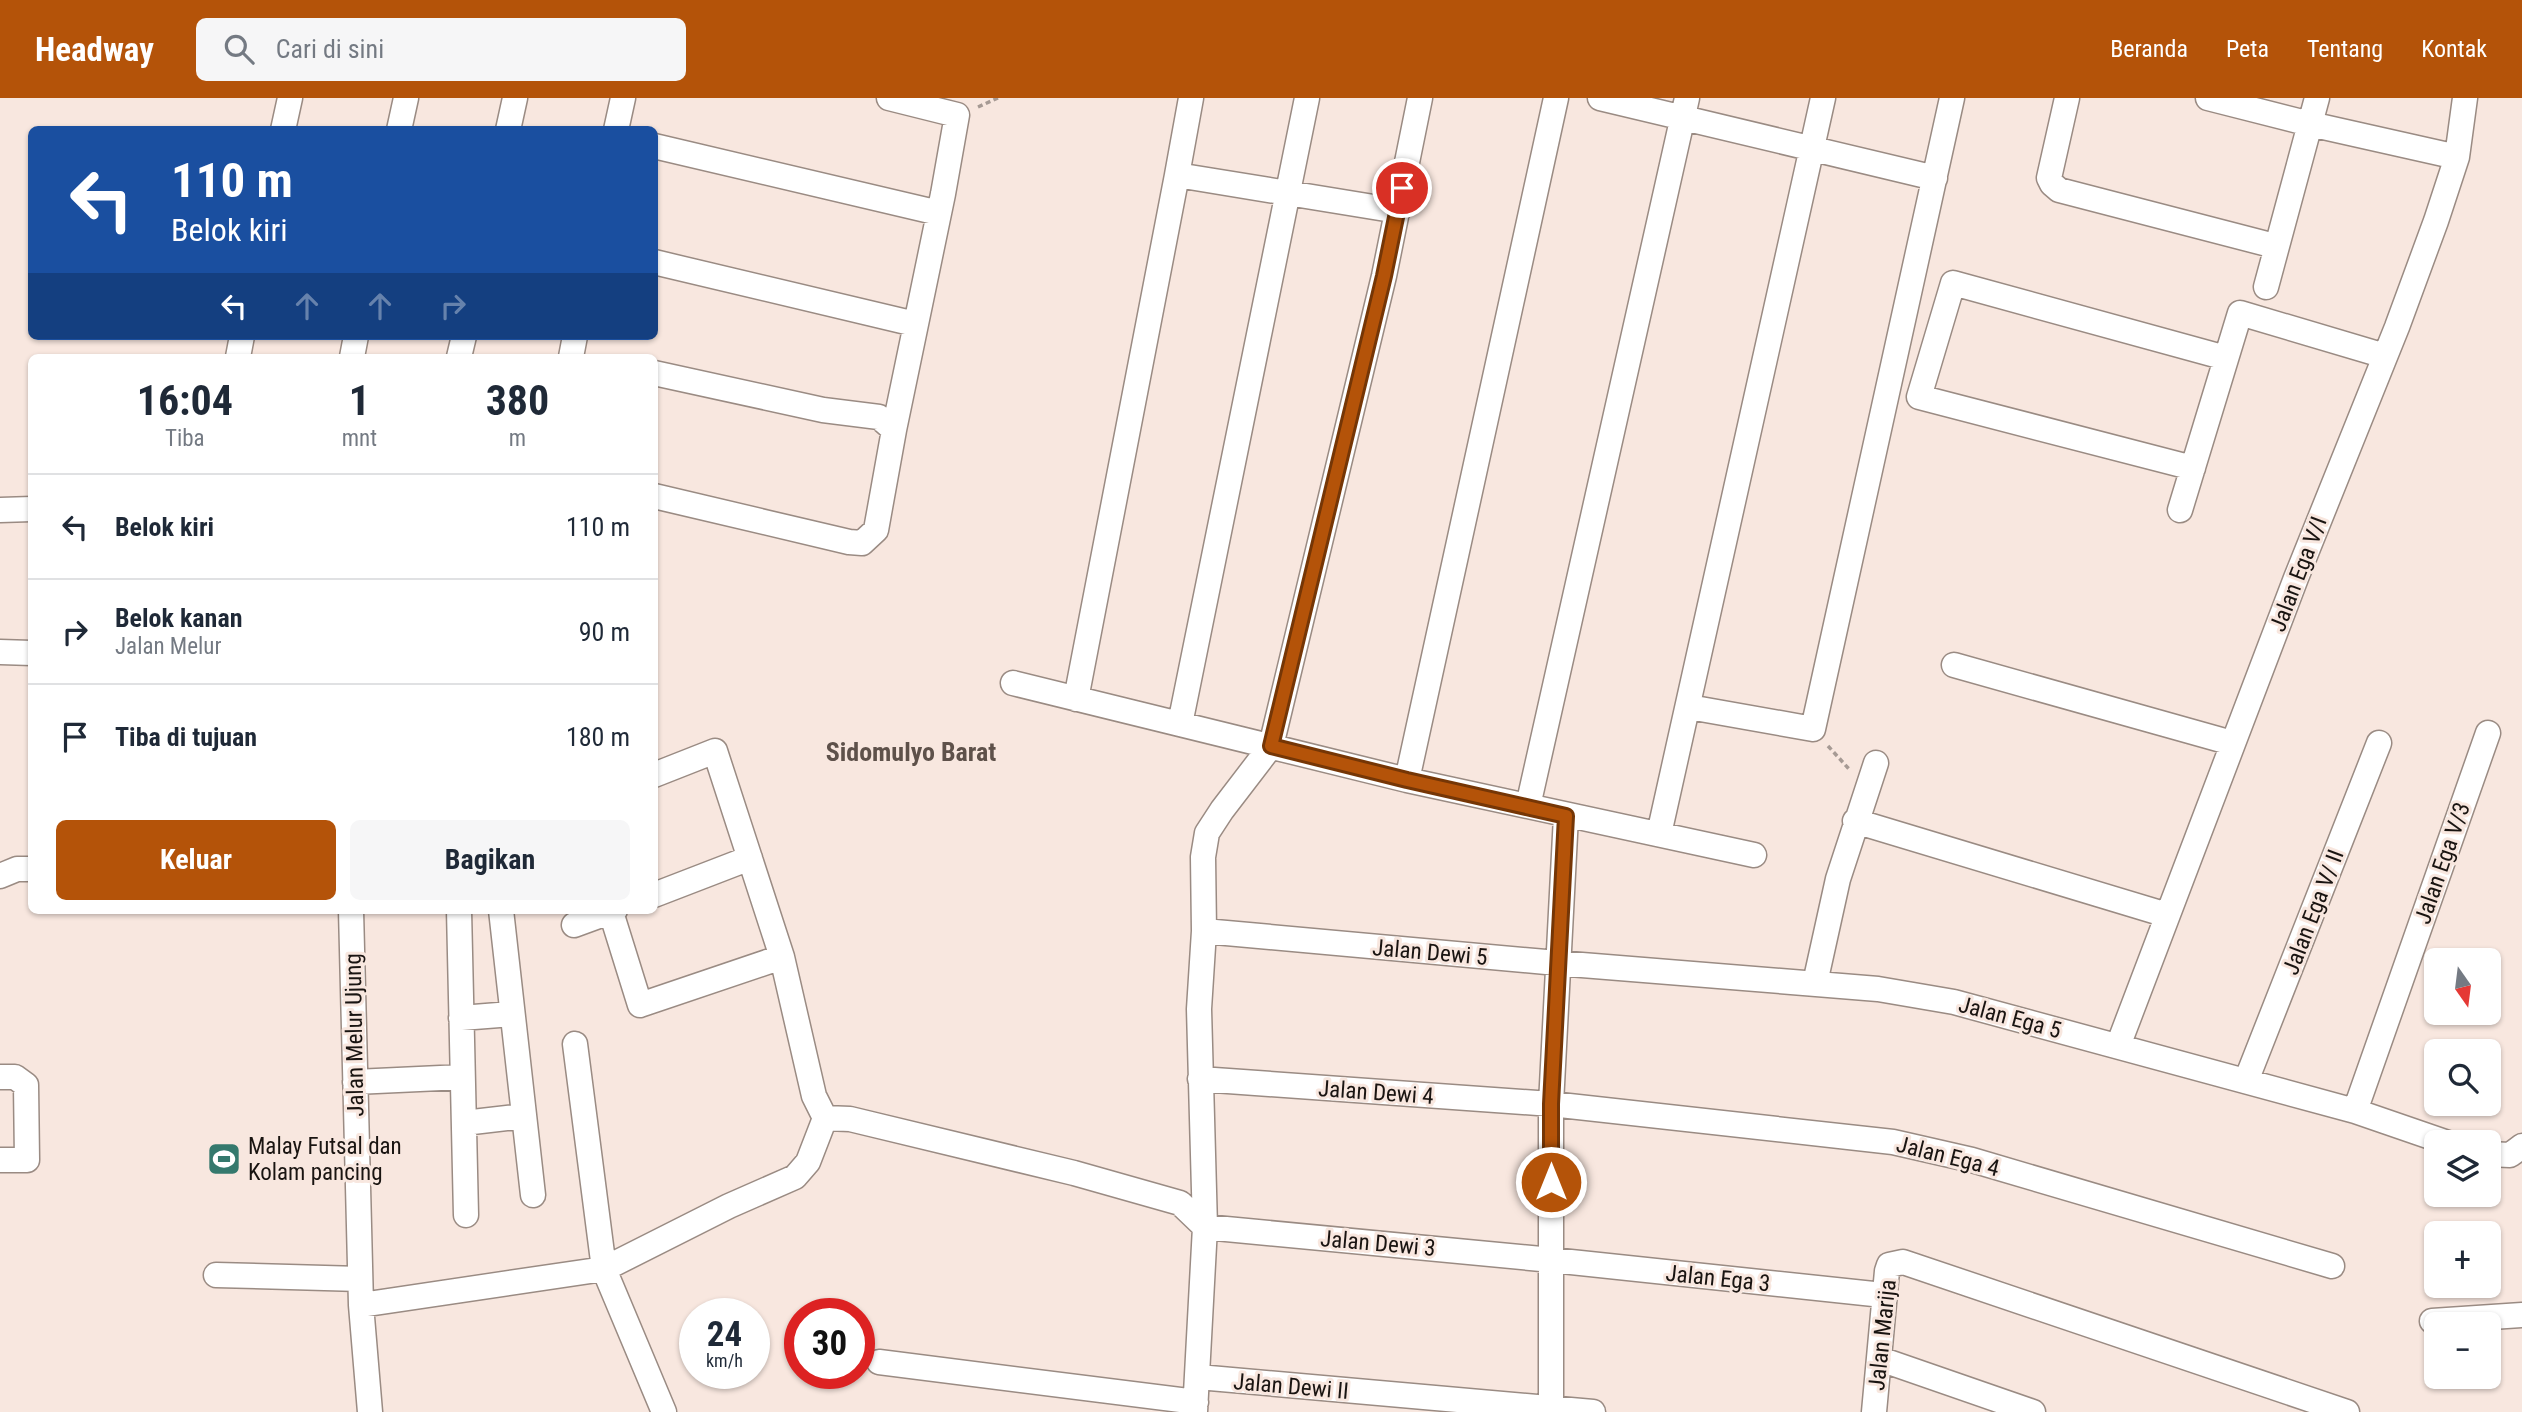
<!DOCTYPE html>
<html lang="id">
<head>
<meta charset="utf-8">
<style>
	body { margin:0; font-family:"Roboto Condensed",sans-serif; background:#f6f6f7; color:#1f2937; height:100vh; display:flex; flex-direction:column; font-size:26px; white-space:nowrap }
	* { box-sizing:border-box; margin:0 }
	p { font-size:23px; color:#747a83 }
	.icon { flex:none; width:38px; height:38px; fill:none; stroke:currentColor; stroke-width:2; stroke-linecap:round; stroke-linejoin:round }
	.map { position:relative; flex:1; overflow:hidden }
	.sheet { position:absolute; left:28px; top:256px; width:630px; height:560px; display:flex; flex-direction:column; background:#fff; border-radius:10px; box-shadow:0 2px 5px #0004 }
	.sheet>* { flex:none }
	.top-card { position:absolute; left:28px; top:28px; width:630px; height:214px; border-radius:10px; box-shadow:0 2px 5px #0004; background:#1a4fa0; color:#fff; overflow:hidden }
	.needle { width:46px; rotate:166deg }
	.buttons { position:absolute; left:2424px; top:850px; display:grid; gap:14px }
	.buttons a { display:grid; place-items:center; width:77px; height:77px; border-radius:10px; background:#fff; box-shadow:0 2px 5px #0004; font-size:35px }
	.speed { position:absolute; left:679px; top:1200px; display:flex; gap:14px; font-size:35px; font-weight:700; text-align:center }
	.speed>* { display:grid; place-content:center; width:91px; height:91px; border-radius:50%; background:#fff; box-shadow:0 2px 5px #0004; line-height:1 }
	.speed small { font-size:18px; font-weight:400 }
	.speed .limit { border:10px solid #d22; background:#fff; color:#111 }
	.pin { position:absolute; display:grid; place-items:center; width:60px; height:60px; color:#fff; margin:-30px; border:4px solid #fff; border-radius:50%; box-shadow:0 2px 7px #0007 }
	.me { position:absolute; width:77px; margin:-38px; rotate:0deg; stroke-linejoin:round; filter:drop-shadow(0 0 5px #0008) }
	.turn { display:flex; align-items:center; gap:24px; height:147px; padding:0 28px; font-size:32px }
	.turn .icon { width:91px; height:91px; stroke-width:2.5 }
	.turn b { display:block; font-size:49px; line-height:60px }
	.lanes { display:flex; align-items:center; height:66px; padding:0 28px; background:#0003; justify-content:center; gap:35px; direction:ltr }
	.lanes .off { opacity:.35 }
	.eta { display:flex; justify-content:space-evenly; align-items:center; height:119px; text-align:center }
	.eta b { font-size:42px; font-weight:700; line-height:49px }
	.button { display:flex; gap:14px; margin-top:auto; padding:14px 28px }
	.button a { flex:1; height:80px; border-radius:10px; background:#b45309; color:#fff; font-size:28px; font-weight:700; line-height:80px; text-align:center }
	.button a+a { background:#f6f6f7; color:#1f2937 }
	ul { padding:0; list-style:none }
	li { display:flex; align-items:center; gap:21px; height:105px; padding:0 28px; border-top:2px solid #e0e1e3 }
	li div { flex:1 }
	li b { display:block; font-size:26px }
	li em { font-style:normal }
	header { display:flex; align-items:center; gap:42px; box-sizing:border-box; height:98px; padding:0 35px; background:#b45309; color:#fff }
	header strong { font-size:33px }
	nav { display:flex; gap:38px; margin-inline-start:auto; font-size:24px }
	.search { width:490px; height:63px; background:#f6f6f7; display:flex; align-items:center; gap:18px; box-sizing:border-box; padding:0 24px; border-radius:10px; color:#747a83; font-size:26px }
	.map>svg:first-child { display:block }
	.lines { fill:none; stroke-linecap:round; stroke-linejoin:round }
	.minor-casing { stroke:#9a8b83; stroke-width:27 }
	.path { stroke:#a69a94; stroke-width:3.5; stroke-dasharray:5 3.5; stroke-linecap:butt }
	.minor { stroke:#fff; stroke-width:24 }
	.route-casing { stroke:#753606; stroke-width:18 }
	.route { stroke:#b45309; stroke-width:12 }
	.labels { text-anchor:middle; stroke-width:6; stroke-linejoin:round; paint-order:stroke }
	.street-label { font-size:23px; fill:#191411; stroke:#f8e7df }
	.poi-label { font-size:23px; fill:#191411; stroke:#f8e7df; text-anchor:start }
	.quarter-label { font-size:26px; font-weight:bold; fill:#5e514a; stroke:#f8e7df }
</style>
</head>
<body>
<header>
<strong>Headway</strong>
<div class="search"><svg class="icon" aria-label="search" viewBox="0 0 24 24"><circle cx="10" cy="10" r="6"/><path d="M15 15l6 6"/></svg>Cari di sini</div>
<nav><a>Beranda</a><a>Peta</a><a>Tentang</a><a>Kontak</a></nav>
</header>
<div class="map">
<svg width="2522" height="1314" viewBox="0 0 2522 1314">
	<rect width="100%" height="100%" fill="#f8e7df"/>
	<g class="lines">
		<defs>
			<path id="minor" d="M 1600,0 L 1935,80
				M 2067,0 L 2049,80 L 2052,86 L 2059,92 L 2275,148
				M 2208,0 L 2310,26 L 2266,189
				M 2317,0 L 2310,26 L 2457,59
				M 283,32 L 290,0
				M 399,32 L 406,0
				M 508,32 L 515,0
				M 616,32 L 623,0
				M 654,48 L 939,115
				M 1177,77 L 1191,0
				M 654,164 L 915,226
				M 238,259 L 242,238
				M 352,259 L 356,238
				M 459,259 L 464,238
				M 571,259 L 575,238
				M 654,275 L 823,312 L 879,319 L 894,332 L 943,96 L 957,17 L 889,0
				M 2193,370 L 1919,299 L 1953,185 L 2226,260
				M 654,398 L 849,444 L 862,445 L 876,432 L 894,332
				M 0,412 L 32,411
				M 2180,412 L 2240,215 L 2385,258
				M 0,554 L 32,555
				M 1954,567 L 2232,645
				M 1013,585 L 1407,682 L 1754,757
				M 1076,601 L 1177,77 L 1398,113
				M 1689,609 L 1813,631 L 1952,0
				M 1180,626 L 1307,0
				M 654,677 L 715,653 L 782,859 L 814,998 L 825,1020
				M 1407,682 L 1556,0
				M 1528,708 L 1687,0
				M 1855,723 L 2167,817
				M 1659,736 L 1823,0
				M 0,778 L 17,771 L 32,771
				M 654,797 L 750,760
				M 351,812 L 361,1207 L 370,1314
				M 459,812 L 466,1117
				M 501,812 L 533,1097
				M 611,814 L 640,907 L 782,859
				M 574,827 L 615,812
				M 1204,833 L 1557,865 L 1878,891 L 1954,904 L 2355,1013 L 2448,1045
				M 1815,885 L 1838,781 L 1876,665
				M 461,920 L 512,916
				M 575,946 L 604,1171 L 664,1314
				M 2118,948 L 2296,480 L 2397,229 L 2436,123 L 2457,59 L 2465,0
				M 0,979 L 15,979 L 26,987 L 27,1062 L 0,1062
				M 1200,981 L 1551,1006 L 1893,1044 L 1972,1062 L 2332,1168
				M 2246,983 L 2379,645
				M 355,984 L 462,979
				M 2355,1013 L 2488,635
				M 464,1025 L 524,1018
				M 2488,1056 L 2510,1057 L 2522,1048
				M 1205,1129 L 1552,1162 L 1883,1197
				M 216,1177 L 360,1181
				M 361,1207 L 604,1171 L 729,1108 L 795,1079 L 808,1064 L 825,1020 L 850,1021 L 1074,1075 L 1180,1105 L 1205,1129
				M 2432,1223 L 2522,1217
				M 1880,1261 L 2033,1314
				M 879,1264 L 1196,1304
				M 1198,1279 L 1593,1314
				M 1195,1314 L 1205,1129 L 1199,911 L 1204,833 L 1203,759 L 1207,735 L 1222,712 L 1271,648 L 1384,178 L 1420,0
				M 1551,1314 L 1551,1006 L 1566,718
				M 1874,1314 L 1887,1173 L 1889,1167 L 1903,1164 L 2347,1314"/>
		</defs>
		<use href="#minor" class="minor-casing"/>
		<path class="path" d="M 978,9 L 998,0
			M 1828,648 L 1849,671"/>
		<use href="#minor" class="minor"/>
	</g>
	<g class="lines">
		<defs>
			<path id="route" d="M 1402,90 L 1384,178 L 1271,648 L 1407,682 L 1566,718 L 1551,1006 L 1551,1084"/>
		</defs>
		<use href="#route" class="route-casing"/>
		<use href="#route" class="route"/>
	</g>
	<defs>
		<symbol id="stadium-square" viewBox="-11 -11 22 22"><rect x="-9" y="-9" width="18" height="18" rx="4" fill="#35796d" stroke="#f8e7df"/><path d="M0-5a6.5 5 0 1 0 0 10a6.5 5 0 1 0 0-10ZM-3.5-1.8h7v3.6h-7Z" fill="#fff"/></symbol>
	</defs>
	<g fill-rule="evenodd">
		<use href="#stadium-square" x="205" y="1042" width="38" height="38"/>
	</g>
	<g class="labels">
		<g class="street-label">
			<text transform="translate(2298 476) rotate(-69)" y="8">Jalan Ega V/I</text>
			<text transform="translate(2442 765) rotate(-71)" y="8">Jalan Ega V/3</text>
			<text transform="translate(2313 814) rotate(-69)" y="8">Jalan Ega V/ II</text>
			<text transform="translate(1430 854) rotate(5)" y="8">Jalan Dewi 5</text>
			<text transform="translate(2010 919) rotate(15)" y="8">Jalan Ega 5</text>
			<text transform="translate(354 937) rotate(-91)" y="8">Jalan Melur Ujung</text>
			<text transform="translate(1376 994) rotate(4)" y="8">Jalan Dewi 4</text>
			<text transform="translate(1948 1058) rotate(14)" y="8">Jalan Ega 4</text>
			<text transform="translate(1378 1145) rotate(5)" y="8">Jalan Dewi 3</text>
			<text transform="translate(1718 1180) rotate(6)" y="8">Jalan Ega 3</text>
			<text transform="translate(1882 1237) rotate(-84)" y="8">Jalan Marija</text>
			<text transform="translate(1291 1288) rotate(5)" y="8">Jalan Dewi II</text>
		</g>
		<g class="poi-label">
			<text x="248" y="1056">Malay Futsal dan<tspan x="248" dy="26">Kolam pancing</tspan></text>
		</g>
		<g class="quarter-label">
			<text x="911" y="663">Sidomulyo Barat</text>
		</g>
	</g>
</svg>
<div class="buttons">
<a><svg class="needle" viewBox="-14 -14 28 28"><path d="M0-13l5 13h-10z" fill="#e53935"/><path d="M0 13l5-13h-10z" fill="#747a83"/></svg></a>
<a><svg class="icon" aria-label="search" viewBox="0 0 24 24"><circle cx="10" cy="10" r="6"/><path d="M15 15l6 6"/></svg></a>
<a><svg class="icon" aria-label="layers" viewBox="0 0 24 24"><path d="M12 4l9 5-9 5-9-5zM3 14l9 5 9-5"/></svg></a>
<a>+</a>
<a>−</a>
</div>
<div class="speed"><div>24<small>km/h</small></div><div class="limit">30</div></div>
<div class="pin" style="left:1402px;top:90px;background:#d93025"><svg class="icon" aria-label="arrive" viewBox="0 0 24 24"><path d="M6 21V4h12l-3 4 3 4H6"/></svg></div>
<svg class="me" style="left:1551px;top:1084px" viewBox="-20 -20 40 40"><circle r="17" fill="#b45309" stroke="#fff" stroke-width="3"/><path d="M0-11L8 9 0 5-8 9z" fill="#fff"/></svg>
<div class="top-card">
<div class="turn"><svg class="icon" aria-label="left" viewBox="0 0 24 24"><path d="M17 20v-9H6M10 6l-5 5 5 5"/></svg><div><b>110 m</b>Belok kiri</div></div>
<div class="lanes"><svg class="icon" aria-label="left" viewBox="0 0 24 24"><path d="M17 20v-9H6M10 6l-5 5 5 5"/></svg><svg class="icon off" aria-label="ahead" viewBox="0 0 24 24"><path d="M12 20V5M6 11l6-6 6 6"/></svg><svg class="icon off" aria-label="ahead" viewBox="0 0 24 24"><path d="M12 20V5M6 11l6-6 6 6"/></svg><svg class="icon off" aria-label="right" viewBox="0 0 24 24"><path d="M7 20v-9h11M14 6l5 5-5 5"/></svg></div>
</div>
<section class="sheet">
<div class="eta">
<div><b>16:04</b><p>Tiba</p></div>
<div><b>1</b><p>mnt</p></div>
<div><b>380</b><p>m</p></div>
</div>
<ul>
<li><svg class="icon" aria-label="left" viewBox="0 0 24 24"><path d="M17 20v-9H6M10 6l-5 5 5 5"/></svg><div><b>Belok kiri</b></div><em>110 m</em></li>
<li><svg class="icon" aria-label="right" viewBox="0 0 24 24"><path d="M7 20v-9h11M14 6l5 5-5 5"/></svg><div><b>Belok kanan</b><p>Jalan Melur</p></div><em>90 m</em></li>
<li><svg class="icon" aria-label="arrive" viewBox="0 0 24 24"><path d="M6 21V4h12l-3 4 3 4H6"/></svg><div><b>Tiba di tujuan</b></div><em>180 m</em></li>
</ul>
<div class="button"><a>Keluar</a><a>Bagikan</a></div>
</section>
</div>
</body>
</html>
